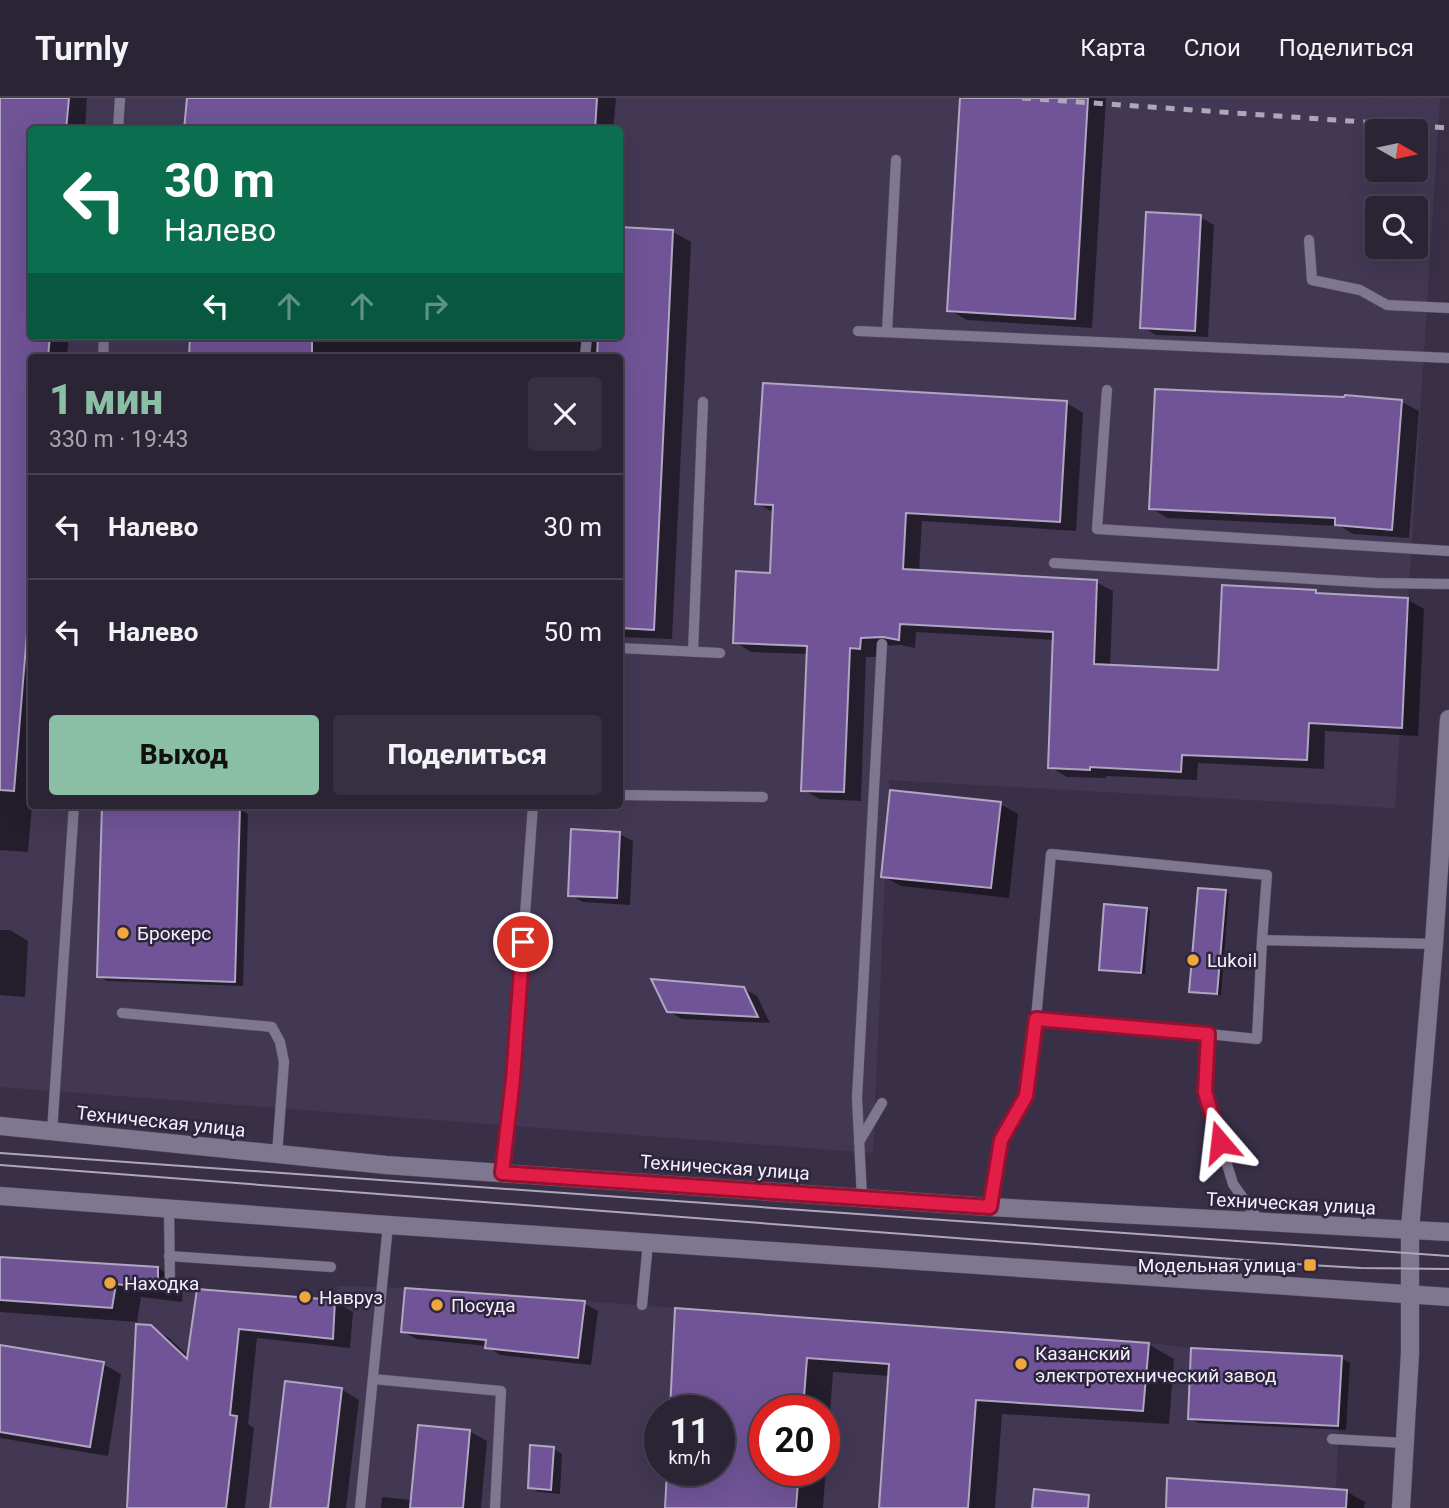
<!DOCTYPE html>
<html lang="ru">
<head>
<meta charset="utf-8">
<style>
	body { margin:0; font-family:Roboto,sans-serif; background:#373041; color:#f1f3f6; height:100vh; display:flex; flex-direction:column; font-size:26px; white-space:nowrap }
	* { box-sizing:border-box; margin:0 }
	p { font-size:23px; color:#a6a4ad }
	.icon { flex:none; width:38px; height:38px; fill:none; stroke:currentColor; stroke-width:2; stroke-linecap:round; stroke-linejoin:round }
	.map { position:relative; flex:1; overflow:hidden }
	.drawer { position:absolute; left:28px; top:256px; width:595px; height:455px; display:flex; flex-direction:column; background:#2b2435; border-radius:7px; box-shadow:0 7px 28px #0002,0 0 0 2px #474150 }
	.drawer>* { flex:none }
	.hud { position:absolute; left:28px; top:28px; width:595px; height:214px; border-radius:7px; box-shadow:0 7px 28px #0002,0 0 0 2px #474150; background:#0b6e4f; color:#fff; overflow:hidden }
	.needle { width:46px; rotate:99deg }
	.tools { position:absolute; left:1365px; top:21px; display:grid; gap:14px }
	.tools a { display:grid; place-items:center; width:63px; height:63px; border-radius:7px; background:#2b2435; box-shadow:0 7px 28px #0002,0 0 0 2px #474150; font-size:35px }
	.speed { position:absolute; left:644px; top:1297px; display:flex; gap:14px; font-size:35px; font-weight:700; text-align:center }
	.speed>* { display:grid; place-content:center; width:91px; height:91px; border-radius:50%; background:#2b2435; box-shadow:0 7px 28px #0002,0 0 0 2px #474150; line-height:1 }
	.speed small { font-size:18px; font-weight:400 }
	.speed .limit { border:10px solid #d22; background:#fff; color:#111 }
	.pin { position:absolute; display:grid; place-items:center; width:60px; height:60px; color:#fff; margin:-30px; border:4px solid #fff; border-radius:50%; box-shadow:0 2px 7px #0007 }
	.me { position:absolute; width:77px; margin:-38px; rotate:343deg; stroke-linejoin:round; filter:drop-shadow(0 0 5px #0008) }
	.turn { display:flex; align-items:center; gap:24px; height:147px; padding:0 21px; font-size:32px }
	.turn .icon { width:91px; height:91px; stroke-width:2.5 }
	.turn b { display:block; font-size:49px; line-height:60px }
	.lanes { display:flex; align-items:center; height:66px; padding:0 21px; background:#0003; justify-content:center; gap:35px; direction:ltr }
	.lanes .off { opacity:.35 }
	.round { display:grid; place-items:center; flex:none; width:74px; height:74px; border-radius:7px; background:#373041 }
	.headline { display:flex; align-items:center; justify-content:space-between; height:119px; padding:0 21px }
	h1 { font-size:42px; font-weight:800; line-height:52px; color:#8abfa5 }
	.cta { display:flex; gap:14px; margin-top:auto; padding:14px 21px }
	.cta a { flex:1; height:80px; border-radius:7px; background:#8abfa5; color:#111; font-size:28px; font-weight:800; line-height:80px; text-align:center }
	.cta a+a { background:#373041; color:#f1f3f6 }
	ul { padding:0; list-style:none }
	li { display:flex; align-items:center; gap:21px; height:105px; padding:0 21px; border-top:2px solid #474150 }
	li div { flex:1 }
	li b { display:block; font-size:26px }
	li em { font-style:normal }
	header { display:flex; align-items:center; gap:42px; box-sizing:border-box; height:98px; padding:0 35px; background:#2b2435; border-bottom:2px solid #474150 }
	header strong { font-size:33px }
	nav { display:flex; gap:38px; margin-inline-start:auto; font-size:24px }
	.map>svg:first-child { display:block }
	.built { fill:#433854; fill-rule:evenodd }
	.shadow { fill:#0007; fill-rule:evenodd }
	.building { fill:#705497; stroke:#b0a6c2; stroke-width:2 }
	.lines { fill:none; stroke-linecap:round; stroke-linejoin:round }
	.service-casing { stroke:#574f64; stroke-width:11 }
	.tertiary-casing { stroke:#574f64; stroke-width:19 }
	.secondary-casing { stroke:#574f64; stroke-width:19 }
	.service { stroke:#7f7690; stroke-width:10 }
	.tertiary { stroke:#7f7690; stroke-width:18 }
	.secondary { stroke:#7f7690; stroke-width:18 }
	.tram { stroke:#ada7b9; stroke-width:2 }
	.rail { stroke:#ada7b9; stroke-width:5; stroke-dasharray:9 9; stroke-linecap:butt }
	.route-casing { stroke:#92132f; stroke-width:18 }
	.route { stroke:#e11d48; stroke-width:12 }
	.poi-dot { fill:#f0a63f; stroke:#2e263c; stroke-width:2.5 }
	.labels { text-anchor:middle; stroke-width:5; stroke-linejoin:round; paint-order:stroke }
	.poi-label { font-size:19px; fill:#f5f0ff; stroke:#2e263c; text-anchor:start }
	.street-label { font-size:19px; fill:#f5f0ff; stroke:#2e263c }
</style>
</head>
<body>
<header>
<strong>Turnly</strong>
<nav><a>Карта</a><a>Слои</a><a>Поделиться</a></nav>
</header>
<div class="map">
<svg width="1449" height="1410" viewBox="0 0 1449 1410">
	<rect width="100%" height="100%" fill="#393047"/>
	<path class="built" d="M 0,0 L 1440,0 L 1395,710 L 889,682 L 873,1055 L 0,989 ZM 32,32 L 620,32 L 620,238 L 32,238 ZM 1377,33 L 1416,33 L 1416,72 L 1377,72 ZM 1377,110 L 1416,110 L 1416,149 L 1377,149 ZM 32,259 L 620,259 L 620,707 L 32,707 Z
		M 0,1159 L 158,1169 L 158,1191 L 170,1188 L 335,1202 L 338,1188 L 405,1190 L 1149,1245 L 1191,1250 L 1342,1258 L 1335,1410 L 0,1410 ZM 660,1312 L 719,1312 L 719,1372 L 660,1372 ZM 765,1312 L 824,1312 L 824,1372 L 765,1372 Z"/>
	<path class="shadow" d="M 0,0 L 87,0 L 85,32 L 32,32 L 32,238 L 69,238 L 67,259 L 32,259 L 32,707 L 28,754 L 0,752 Z
		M 188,0 L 614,0 L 616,1 L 613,32 L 186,32 Z
		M 962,0 L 1106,0 L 1092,230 L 967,222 L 949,212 Z
		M 1200,119 L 1214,127 L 1208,239 L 1156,237 L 1142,229 Z
		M 620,131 L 673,134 L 691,144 L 672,541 L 620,539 L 620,259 L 190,259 L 191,238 L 620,238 Z
		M 1346,299 L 1402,304 L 1419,313 L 1409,440 L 1353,436 L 1340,428 L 1167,420 L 1151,410 Z
		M 1067,305 L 1083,315 L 1076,433 L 922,423 L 919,473 L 1096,484 L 1113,493 L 1110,569 L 1219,574 L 1315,493 L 1322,497 L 1408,502 L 1424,511 L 1418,638 L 1325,633 L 1324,671 L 1198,665 L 1197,682 L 1106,678 L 1106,680 L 1067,679 L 1050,669 L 1055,542 L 916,534 L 915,550 L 901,547 L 877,548 L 877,559 L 866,559 L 861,703 L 820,701 L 803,692 L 808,556 L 751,554 L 735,544 L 772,477 L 774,415 L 757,405 Z
		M 1000,706 L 1018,716 L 1009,800 L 901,788 L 883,778 Z
		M 104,707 L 240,711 L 248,716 L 243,888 L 107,883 L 98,878 Z
		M 619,736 L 633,743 L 630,807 L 583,804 L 570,797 Z
		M 1225,793 L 1229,796 L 1221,897 L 1195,895 L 1191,893 Z
		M 1146,811 L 1150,813 L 1145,876 L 1101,871 Z
		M 0,832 L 10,832 L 28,843 L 25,899 L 0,897 Z
		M 743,890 L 757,898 L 770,925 L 682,921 L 668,913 Z
		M 0,1160 L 158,1170 L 183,1185 L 182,1204 L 141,1199 L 137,1224 L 0,1214 Z
		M 199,1193 L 335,1203 L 353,1214 L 350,1250 L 257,1240 L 248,1326 L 254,1330 L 245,1410 L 128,1410 L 150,1229 L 169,1240 L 189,1259 Z
		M 584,1205 L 598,1213 L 591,1267 L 500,1257 L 487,1248 L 417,1241 L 403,1234 Z
		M 677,1212 L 1148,1246 L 1174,1261 L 1169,1326 L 1002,1316 L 995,1410 L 881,1410 L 890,1278 L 833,1274 L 823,1410 L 666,1410 L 668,1372 L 719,1372 L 719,1312 L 671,1312 ZM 765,1312 L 824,1312 L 824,1372 L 765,1372 Z
		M 0,1249 L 103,1266 L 121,1276 L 108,1358 L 0,1340 Z
		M 1341,1260 L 1350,1265 L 1346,1332 L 1198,1325 L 1190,1320 Z
		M 341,1291 L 359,1302 L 346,1410 L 272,1410 Z
		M 469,1333 L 487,1343 L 481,1410 L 381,1410 L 382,1399 L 413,1402 Z
		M 554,1351 L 562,1356 L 560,1396 L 538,1394 L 530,1389 Z
		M 1347,1394 L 1365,1404 L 1364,1410 L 1167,1410 Z"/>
	<path class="building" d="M 0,0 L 69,0 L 66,32 L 32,32 L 32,238 L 50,238 L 48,259 L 32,259 L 32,475 L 14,693 L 0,692 Z
		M 187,0 L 597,0 L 595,32 L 184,32 Z
		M 960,0 L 1088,0 L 1075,221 L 947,213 Z
		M 1146,114 L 1201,117 L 1195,233 L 1140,230 Z
		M 620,129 L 673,132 L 654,532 L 620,530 L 620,259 L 597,259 L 598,238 L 620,238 Z
		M 190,238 L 312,243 L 312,259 L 189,259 Z
		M 763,285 L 1067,303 L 1060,424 L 906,415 L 903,471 L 1097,482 L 1094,566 L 1218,572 L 1222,487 L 1316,492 L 1316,495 L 1408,500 L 1402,630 L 1309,625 L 1307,662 L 1182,657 L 1181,674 L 1090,669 L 1090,672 L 1048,670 L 1053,534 L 900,526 L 899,542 L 883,539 L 861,540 L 860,551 L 850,550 L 844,694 L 801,693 L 807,548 L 733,545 L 736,473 L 770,475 L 773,407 L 755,406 Z
		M 1155,291 L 1344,299 L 1345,297 L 1402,302 L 1392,432 L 1335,427 L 1335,420 L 1149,411 Z
		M 890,692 L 1001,704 L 991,790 L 881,779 Z
		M 102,707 L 240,709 L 235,884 L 97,879 Z
		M 571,731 L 620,734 L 617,800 L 568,798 Z
		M 1198,790 L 1226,792 L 1217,896 L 1189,894 Z
		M 1104,806 L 1147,810 L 1141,875 L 1099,872 Z
		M 651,881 L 744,889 L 758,919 L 667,914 Z
		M 0,1159 L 158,1169 L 158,1191 L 116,1186 L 112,1210 L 0,1202 Z
		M 405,1190 L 585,1203 L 578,1260 L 485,1250 L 486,1242 L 401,1234 Z
		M 197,1191 L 335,1202 L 333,1241 L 239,1231 L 230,1317 L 237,1318 L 226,1410 L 127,1410 L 136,1226 L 151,1227 L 187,1261 Z
		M 675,1210 L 1149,1245 L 1143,1313 L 976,1302 L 968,1410 L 879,1410 L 889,1266 L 807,1260 L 803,1312 L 765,1312 L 765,1372 L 799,1372 L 796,1410 L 665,1410 L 667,1372 L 719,1372 L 719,1312 L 670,1312 Z
		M 0,1247 L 104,1264 L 90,1349 L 0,1334 Z
		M 1191,1250 L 1342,1258 L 1338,1328 L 1188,1321 Z
		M 285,1283 L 342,1290 L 328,1410 L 270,1410 Z
		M 418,1327 L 470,1332 L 463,1410 L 410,1410 Z
		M 530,1347 L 554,1349 L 551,1392 L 528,1390 Z
		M 1167,1380 L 1347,1392 L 1346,1410 L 1166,1410 Z
		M 1034,1391 L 1089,1397 L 1088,1410 L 1032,1410 Z"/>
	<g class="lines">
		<defs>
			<path id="service" d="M 118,32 L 120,0
				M 1309,142 L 1312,182 L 1360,192 L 1387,207 L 1449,210
				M 858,233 L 1449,260
				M 887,234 L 896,62
				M 103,259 L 104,238
				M 585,259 L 587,238
				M 1107,292 L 1097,431 L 1449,453
				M 1054,465 L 1377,485 L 1449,486
				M 620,550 L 720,555
				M 693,554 L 703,304
				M 620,697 L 763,699
				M 122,915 L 272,929 L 280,944 L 284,964 L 277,1056
				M 1036,921 L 1051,756 L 1267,777 L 1262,842
				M 1208,936 L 1257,941 L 1262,842 L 1434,846
				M 52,1034 L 74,707
				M 859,1044 L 882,1005
				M 502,1075 L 513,981 L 533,707
				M 862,1100 L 857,1000 L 882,546
				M 990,1109 L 1001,1042 L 1026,997 L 1036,921 L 1208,936 L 1205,994 L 1233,1086 L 1260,1124
				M 169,1111 L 170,1188
				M 169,1158 L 331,1169
				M 642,1207 L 648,1145
				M 373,1281 L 501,1293 L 495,1410
				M 1332,1341 L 1405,1345
				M 360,1410 L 388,1127"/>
			<path id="tertiary" d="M 1401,1410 L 1410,1255 L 1410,1131 L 1434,846 L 1449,621"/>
			<path id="secondary" d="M 0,1028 L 386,1067 L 990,1109 L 1449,1134
				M 0,1098 L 388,1127 L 1449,1199"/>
		</defs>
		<use href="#service" class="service-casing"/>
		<use href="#tertiary" class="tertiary-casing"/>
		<use href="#secondary" class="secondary-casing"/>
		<use href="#service" class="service"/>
		<use href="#tertiary" class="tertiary"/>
		<use href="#secondary" class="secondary"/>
		<path class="tram" d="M 0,1055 L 1449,1158
			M 0,1067 L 1310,1167 L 1361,1170 L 1449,1171"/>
		<path class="rail" d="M 1022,0 L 1449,30"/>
	</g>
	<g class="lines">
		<defs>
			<path id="route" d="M 523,844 L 513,981 L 502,1075 L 990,1109 L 1001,1042 L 1026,998 L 1036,921 L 1208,936 L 1205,994 L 1220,1044"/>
		</defs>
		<use href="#route" class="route-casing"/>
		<use href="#route" class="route"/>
	</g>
	<g class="poi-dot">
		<circle cx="123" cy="835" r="7"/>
		<circle cx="1193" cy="862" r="7"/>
		<rect x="1303" y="1160" width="14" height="14" rx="3.5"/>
		<circle cx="110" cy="1185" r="7"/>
		<circle cx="305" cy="1199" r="7"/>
		<circle cx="437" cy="1207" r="7"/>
		<circle cx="1021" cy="1266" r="7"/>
	</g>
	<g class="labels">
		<g class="poi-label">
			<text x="137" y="842">Брокерс</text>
			<text x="1207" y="869">Lukoil</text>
			<text x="1296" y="1174" text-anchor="end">Модельная улица</text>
			<text x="124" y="1192">Находка</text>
			<text x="319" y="1206">Навруз</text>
			<text x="451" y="1214">Посуда</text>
			<text x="1035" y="1262">Казанский<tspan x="1035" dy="22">электротехнический завод</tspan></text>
		</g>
		<g class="street-label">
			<text transform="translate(161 1023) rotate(6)" y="7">Техническая улица</text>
			<text transform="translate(725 1069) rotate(4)" y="7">Техническая улица</text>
			<text transform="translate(1291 1105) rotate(3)" y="7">Техническая улица</text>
		</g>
	</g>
</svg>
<div class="tools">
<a><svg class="needle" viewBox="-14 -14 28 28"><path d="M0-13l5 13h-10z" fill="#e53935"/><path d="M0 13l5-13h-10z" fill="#a6a4ad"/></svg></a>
<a><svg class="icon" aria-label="search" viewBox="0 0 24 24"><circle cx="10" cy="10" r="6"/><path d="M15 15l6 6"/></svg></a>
</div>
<div class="speed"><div>11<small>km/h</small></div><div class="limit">20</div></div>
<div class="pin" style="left:523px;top:844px;background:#d93025"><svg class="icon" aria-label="arrive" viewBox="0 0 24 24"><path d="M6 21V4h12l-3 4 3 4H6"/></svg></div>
<svg class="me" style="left:1220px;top:1044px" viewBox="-20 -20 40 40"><path d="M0-17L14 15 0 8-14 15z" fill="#e11d48" stroke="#fff" stroke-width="4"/></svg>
<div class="hud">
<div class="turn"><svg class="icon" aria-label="left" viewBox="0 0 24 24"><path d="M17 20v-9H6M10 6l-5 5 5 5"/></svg><div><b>30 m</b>Налево</div></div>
<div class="lanes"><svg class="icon" aria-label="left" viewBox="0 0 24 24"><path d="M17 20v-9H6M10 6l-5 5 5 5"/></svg><svg class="icon off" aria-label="ahead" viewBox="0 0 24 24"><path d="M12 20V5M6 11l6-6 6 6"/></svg><svg class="icon off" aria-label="ahead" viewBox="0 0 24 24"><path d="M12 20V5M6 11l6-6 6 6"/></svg><svg class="icon off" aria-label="right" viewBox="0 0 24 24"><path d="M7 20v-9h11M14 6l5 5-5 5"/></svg></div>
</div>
<section class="drawer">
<div class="headline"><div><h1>1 мин</h1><p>330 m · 19:43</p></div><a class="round"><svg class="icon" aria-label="close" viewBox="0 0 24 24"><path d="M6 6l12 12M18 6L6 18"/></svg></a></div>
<ul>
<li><svg class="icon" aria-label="left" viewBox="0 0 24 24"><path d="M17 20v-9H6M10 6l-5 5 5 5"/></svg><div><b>Налево</b></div><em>30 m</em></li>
<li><svg class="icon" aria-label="left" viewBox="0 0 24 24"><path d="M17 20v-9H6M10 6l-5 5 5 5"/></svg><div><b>Налево</b></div><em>50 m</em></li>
</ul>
<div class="cta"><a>Выход</a><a>Поделиться</a></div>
</section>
</div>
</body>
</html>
